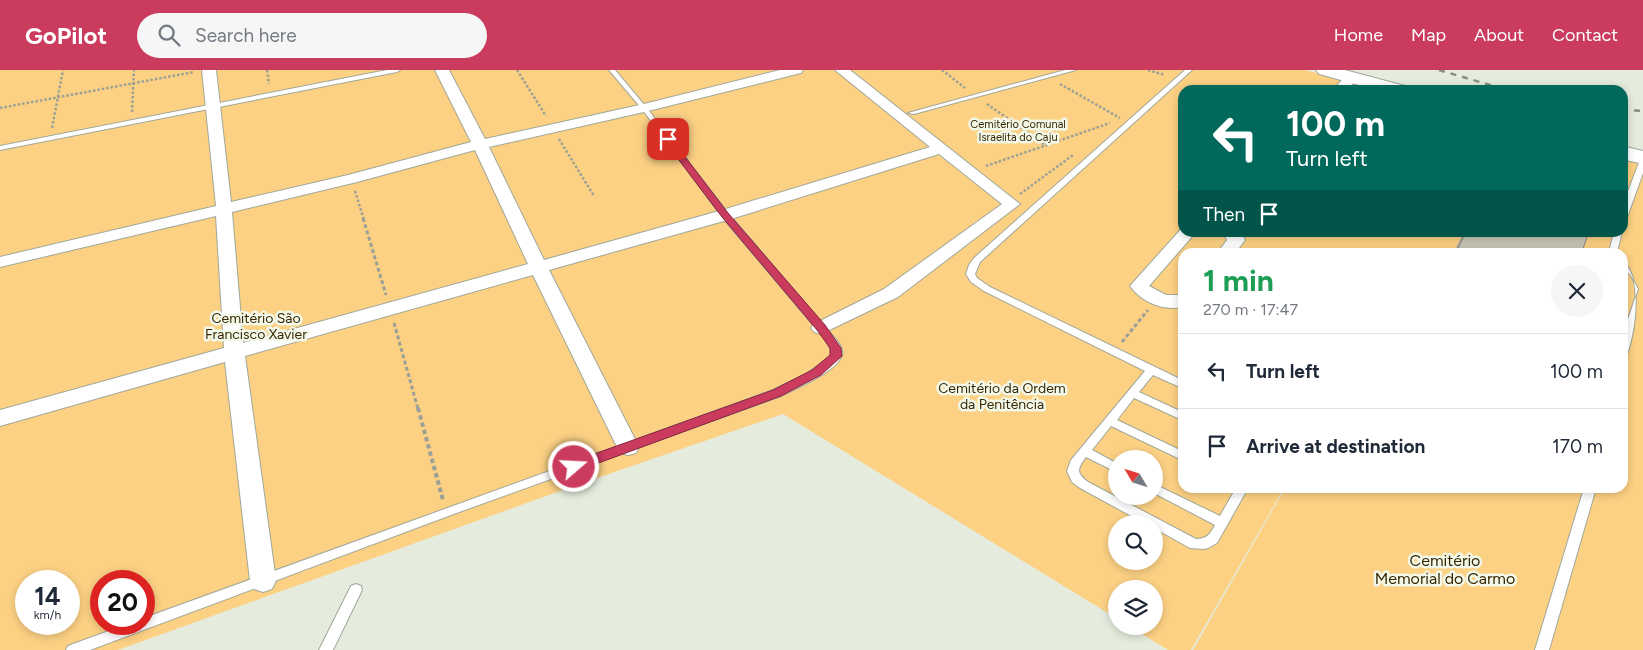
<!DOCTYPE html>
<html lang="en">
<head>
<meta charset="utf-8">
<style>
	body { margin:0; font-family:Figtree,sans-serif; background:#f6f6f7; color:#1f2937; height:100vh; display:flex; flex-direction:column; font-size:19px; white-space:nowrap }
	* { box-sizing:border-box; margin:0 }
	p { font-size:16px; color:#747a83 }
	.icon { flex:none; width:28px; height:28px; fill:none; stroke:currentColor; stroke-width:2; stroke-linecap:round; stroke-linejoin:round }
	.map { position:relative; flex:1; overflow:hidden }
	.drawer { position:absolute; left:1178px; top:178px; width:450px; height:245px; display:flex; flex-direction:column; background:#fff; border-radius:15px; box-shadow:0 2px 8px #0003 }
	.drawer>* { flex:none }
	.guide { position:absolute; left:1178px; top:15px; width:450px; height:152px; border-radius:15px; box-shadow:0 2px 8px #0003; background:#00695c; color:#fff; overflow:hidden }
	.needle { width:32px; rotate:308deg }
	.controls { position:absolute; left:1108px; top:380px; display:grid; gap:10px }
	.controls a { display:grid; place-items:center; width:55px; height:55px; border-radius:50%; background:#fff; box-shadow:0 2px 8px #0003; font-size:25px }
	.speed { position:absolute; left:15px; top:500px; display:flex; gap:10px; font-size:25px; font-weight:700; text-align:center }
	.speed>* { display:grid; place-content:center; width:65px; height:65px; border-radius:50%; background:#fff; box-shadow:0 2px 8px #0003; line-height:1 }
	.speed small { font-size:12px; font-weight:400 }
	.speed .limit { border:8px solid #d22; background:#fff; color:#111 }
	.pin { position:absolute; display:grid; place-items:center; width:42px; height:42px; color:#fff; margin:-21px; border-radius:10px; box-shadow:0 2px 8px #0006 }
	.me { position:absolute; width:55px; margin:-28px; rotate:71deg; stroke-linejoin:round; filter:drop-shadow(0 0 4px #0008) }
	.turn { display:flex; align-items:center; gap:18px; height:105px; padding:0 25px; font-size:22px }
	.turn .icon { width:65px; height:65px; stroke-width:2.5 }
	.turn b { display:block; font-size:35px; line-height:42px }
	.then { display:flex; align-items:center; height:48px; padding:0 25px; background:#0003; gap:10px; font-size:19px }
	.round { display:grid; place-items:center; flex:none; width:52px; height:52px; border-radius:26px; background:#f6f6f7 }
	.overview { display:flex; align-items:center; justify-content:space-between; height:85px; padding:0 25px }
	h1 { font-size:30px; font-weight:700; line-height:38px; color:#1e9e55 }
	ul { padding:0; list-style:none }
	li { display:flex; align-items:center; gap:15px; height:75px; padding:0 25px; border-top:1px solid #e0e1e3 }
	li div { flex:1 }
	li b { display:block; font-size:19px }
	li em { font-style:normal }
	header { display:flex; align-items:center; gap:30px; box-sizing:border-box; height:70px; padding:0 25px; background:#cb3b5e; color:#fff }
	header strong { font-size:24px }
	nav { display:flex; gap:28px; margin-inline-start:auto; font-size:18px }
	.search { width:350px; height:45px; background:#f6f6f7; display:flex; align-items:center; gap:12px; box-sizing:border-box; padding:0 18px; border-radius:28px; color:#747a83; font-size:19px }
	.map>svg:first-child { display:block }
	.green { fill:#fcd184; fill-rule:evenodd }
	.lines { fill:none; stroke-linecap:round; stroke-linejoin:round }
	.lane-casing { stroke:#a0a798; stroke-width:2 }
	.street-casing { stroke:#a0a798; stroke-width:2 }
	.secondary-casing { stroke:#a0a798; stroke-width:2 }
	.path-far2 { stroke:#9ba095; stroke-width:2.5; stroke-dasharray:2.5 2; stroke-linecap:butt }
	.path-far1 { stroke:#9ba095; stroke-width:3; stroke-dasharray:4 2.5; stroke-linecap:butt }
	.path { stroke:#9ba095; stroke-width:4; stroke-dasharray:4.5 3; stroke-linecap:butt }
	.lane { fill:#fff; fill-rule:evenodd }
	.street { fill:#fff; fill-rule:evenodd }
	.secondary { fill:#fff; fill-rule:evenodd }
	.rail { stroke:#898e83; stroke-width:2.5; stroke-dasharray:6 6; stroke-linecap:butt }
	.wall { fill:#aaa99c }
	.building { fill:#c6c5b5; stroke:#8b8a7f }
	.route { fill:#cb3b5e; stroke:#84263d }
	.labels { text-anchor:middle; stroke-width:5; stroke-linejoin:round; paint-order:stroke }
	.far-park-label { font-size:11px; fill:#392703; stroke:#f2f9ea }
	.park-label { font-size:14px; fill:#392703; stroke:#f2f9ea }
	.near-park-label { font-size:16px; fill:#392703; stroke:#f2f9ea }
</style>
</head>
<body>
<header>
<strong>GoPilot</strong>
<div class="search"><svg class="icon" aria-label="search" viewBox="0 0 24 24"><circle cx="10" cy="10" r="6"/><path d="M15 15l6 6"/></svg>Search here</div>
<nav><a>Home</a><a>Map</a><a>About</a><a>Contact</a></nav>
</header>
<div class="map">
<svg width="1643" height="580" viewBox="0 0 1643 580">
	<rect width="100%" height="100%" fill="#e5ecdd"/>
	<path class="green" d="M 0,0 L 1305,0 L 1382,20 L 1182,20 L 1182,162 L 1464,163 L 1454,182 L 1182,182 L 1182,418 L 1284,418 L 1191,580 L 1168,580 L 1129,556 L 1154,556 L 1154,519 L 1116,519 L 1116,548 L 783,344 L 571,417 L 118,580 L 0,580 ZM 1116,389 L 1154,389 L 1154,426 L 1116,426 ZM 1116,454 L 1154,454 L 1154,491 L 1116,491 ZM 26,511 L 69,511 L 69,554 L 26,554 ZM 101,511 L 144,511 L 144,554 L 101,554 Z
		M 1623,85 L 1643,90 L 1643,580 L 1193,580 L 1285,418 L 1622,418 L 1622,182 L 1575,182 L 1513,163 L 1622,162 Z"/>
	<g class="lines">
		<defs>
			<path id="lane" d="M 387,0 L 400,0 L 397,2 L 0,80 L 0,76 Z
				M 609,0 L 615,0 L 646,37 L 728,143 L 832,265 C 836,269 844,278 842,285 C 838,301 795,319 781,326 L 451,445 L 90,580 L 66,580 L 68,576 L 73,574 L 128,554 L 144,554 L 144,548 L 773,320 L 806,304 L 830,287 L 832,282 L 825,269 L 722,147 L 642,39 Z
				M 1065,0 L 1076,0 L 914,44 L 908,43 Z
				M 1185,0 L 1192,0 L 980,192 L 975,204 L 977,208 L 990,217 L 1182,310 L 1182,318 L 1153,305 L 1139,322 L 1182,342 L 1182,350 L 1134,328 L 1117,350 L 1182,381 L 1182,390 L 1111,356 L 1092,380 L 1116,393 L 1116,402 L 1086,387 C 1077,399 1076,403 1088,412 L 1196,469 C 1207,469 1210,464 1215,455 L 1154,423 L 1154,414 L 1220,446 L 1236,418 L 1248,418 L 1217,473 L 1208,478 L 1204,479 L 1190,478 L 1154,458 L 1154,454 L 1146,454 L 1080,418 L 1072,412 L 1067,401 L 1071,390 L 1145,301 L 984,221 L 971,212 L 966,204 L 969,195 L 974,188 Z
				M 1640,90 L 1643,90 L 1643,103 L 1626,150 L 1622,152 L 1622,137 Z
				M 1614,162 L 1622,162 L 1617,182 L 1609,182 Z
				M 1622,191 C 1643,206 1636,258 1627,285 L 1622,288 L 1622,268 L 1638,219 L 1630,204 L 1622,199 Z
				M 1584,418 L 1596,418 L 1549,580 L 1535,580 Z
				M 356,514 L 361,516 L 362,520 L 333,580 L 319,580 L 351,516 Z"/>
			<path id="street" d="M 202,0 L 216,0 L 231,132 L 348,105 L 471,72 L 435,0 L 449,0 L 485,69 L 644,34 L 780,0 L 803,0 L 801,3 L 644,42 L 489,77 L 544,190 L 719,141 L 930,77 L 835,0 L 850,0 L 1020,134 L 898,227 L 821,264 L 814,262 L 811,258 L 814,254 L 884,219 L 1002,134 L 939,84 L 731,149 L 549,200 L 639,377 L 636,383 L 628,385 L 620,383 L 617,377 L 533,205 L 245,286 L 276,511 L 272,519 L 263,522 L 254,519 L 250,511 L 225,292 L 0,356 L 0,340 L 224,278 L 216,146 L 0,197 L 0,187 L 216,136 ZM 475,80 L 528,194 L 243,273 L 232,142 L 357,112 Z
				M 1352,3 L 1359,7 L 1347,20 L 1333,20 L 1347,4 Z
				M 1182,158 L 1182,162 L 1196,162 L 1149,216 L 1166,225 L 1182,225 L 1182,237 C 1163,241 1141,232 1130,216 Z
				M 1223,162 L 1240,162 L 1245,170 L 1236,182 L 1218,182 L 1227,170 Z"/>
			<path id="secondary" d="M 1316,0 L 1345,0 L 1405,16 L 1407,20 L 1377,20 L 1319,4 Z
				M 1622,76 L 1643,81 L 1643,94 L 1622,89 Z"/>
		</defs>
		<use href="#lane" class="lane-casing"/>
		<use href="#street" class="street-casing"/>
		<use href="#secondary" class="secondary-casing"/>
		<path class="path-far2" d="M 267,0 L 269,14
			M 517,0 L 546,46
			M 942,0 L 965,18
			M 1148,0 L 1165,5
			M 1060,14 L 1120,48
			M 987,34 L 1047,76
			M 0,38 L 194,2
			M 132,42 L 134,0
			M 52,58 L 63,0
			M 559,69 L 594,126
			M 986,96 L 1110,53
			M 355,121 L 364,150
			M 1020,124 L 1073,85"/>
		<path class="path-far1" d="M 363,148 L 386,225
			M 394,253 L 418,339
			M 1122,272 L 1148,240"/>
		<path class="path" d="M 418,338 L 443,430"/>
		<use href="#lane" class="lane"/>
		<use href="#street" class="street"/>
		<use href="#secondary" class="secondary"/>
		<path class="rail" d="M 1439,0 L 1507,20
			M 1622,40 L 1643,41"/>
	</g>
	<path class="wall" d="M 1464,162 L 1573,162 L 1582,182 L 1454,182 Z"/>
	<path class="building" d="M 1466,162 L 1573,162 L 1587,167 L 1582,182 L 1456,182 Z"/>
	<path class="route" d="M 668,66 L 670,67 L 728,143 L 825,255 L 841,278 L 842,286 L 821,305 L 781,326 L 574,402 L 569,400 L 567,397 L 569,393 L 773,320 L 812,300 L 830,285 L 830,278 L 817,260 L 722,147 L 663,69 Z"/>
	<g class="labels">
		<g class="far-park-label">
			<text x="1018" y="58">Cemitério Comunal<tspan x="1018" dy="13">Israelita do Caju</tspan></text>
		</g>
		<g class="park-label">
			<text x="256" y="253">Cemitério São<tspan x="256" dy="16">Francisco Xavier</tspan></text>
			<text x="1002" y="323">Cemitério da Ordem<tspan x="1002" dy="16">da Penitência</tspan></text>
		</g>
		<g class="near-park-label">
			<text x="1445" y="496">Cemitério<tspan x="1445" dy="18">Memorial do Carmo</tspan></text>
		</g>
	</g>
</svg>
<div class="controls">
<a><svg class="needle" viewBox="-14 -14 28 28"><path d="M0-13l5 13h-10z" fill="#e53935"/><path d="M0 13l5-13h-10z" fill="#747a83"/></svg></a>
<a><svg class="icon" aria-label="search" viewBox="0 0 24 24"><circle cx="10" cy="10" r="6"/><path d="M15 15l6 6"/></svg></a>
<a><svg class="icon" aria-label="layers" viewBox="0 0 24 24"><path d="M12 4l9 5-9 5-9-5zM3 14l9 5 9-5"/></svg></a>
</div>
<div class="speed"><div>14<small>km/h</small></div><div class="limit">20</div></div>
<div class="pin" style="left:668px;top:69px;background:#d93025"><svg class="icon" aria-label="arrive" viewBox="0 0 24 24"><path d="M6 21V4h12l-3 4 3 4H6"/></svg></div>
<svg class="me" style="left:574px;top:397px" viewBox="-20 -20 40 40"><circle r="17" fill="#cb3b5e" stroke="#fff" stroke-width="3"/><path d="M0-11L8 9 0 5-8 9z" fill="#fff"/></svg>
<div class="guide">
<div class="turn"><svg class="icon" aria-label="left" viewBox="0 0 24 24"><path d="M17 20v-9H6M10 6l-5 5 5 5"/></svg><div><b>100 m</b>Turn left</div></div>
<div class="then">Then<svg class="icon" aria-label="arrive" viewBox="0 0 24 24"><path d="M6 21V4h12l-3 4 3 4H6"/></svg></div>
</div>
<section class="drawer">
<div class="overview"><div><h1>1 min</h1><p>270 m · 17:47</p></div><a class="round"><svg class="icon" aria-label="close" viewBox="0 0 24 24"><path d="M6 6l12 12M18 6L6 18"/></svg></a></div>
<ul>
<li><svg class="icon" aria-label="left" viewBox="0 0 24 24"><path d="M17 20v-9H6M10 6l-5 5 5 5"/></svg><div><b>Turn left</b></div><em>100 m</em></li>
<li><svg class="icon" aria-label="arrive" viewBox="0 0 24 24"><path d="M6 21V4h12l-3 4 3 4H6"/></svg><div><b>Arrive at destination</b></div><em>170 m</em></li>
</ul>
</section>
</div>
</body>
</html>
